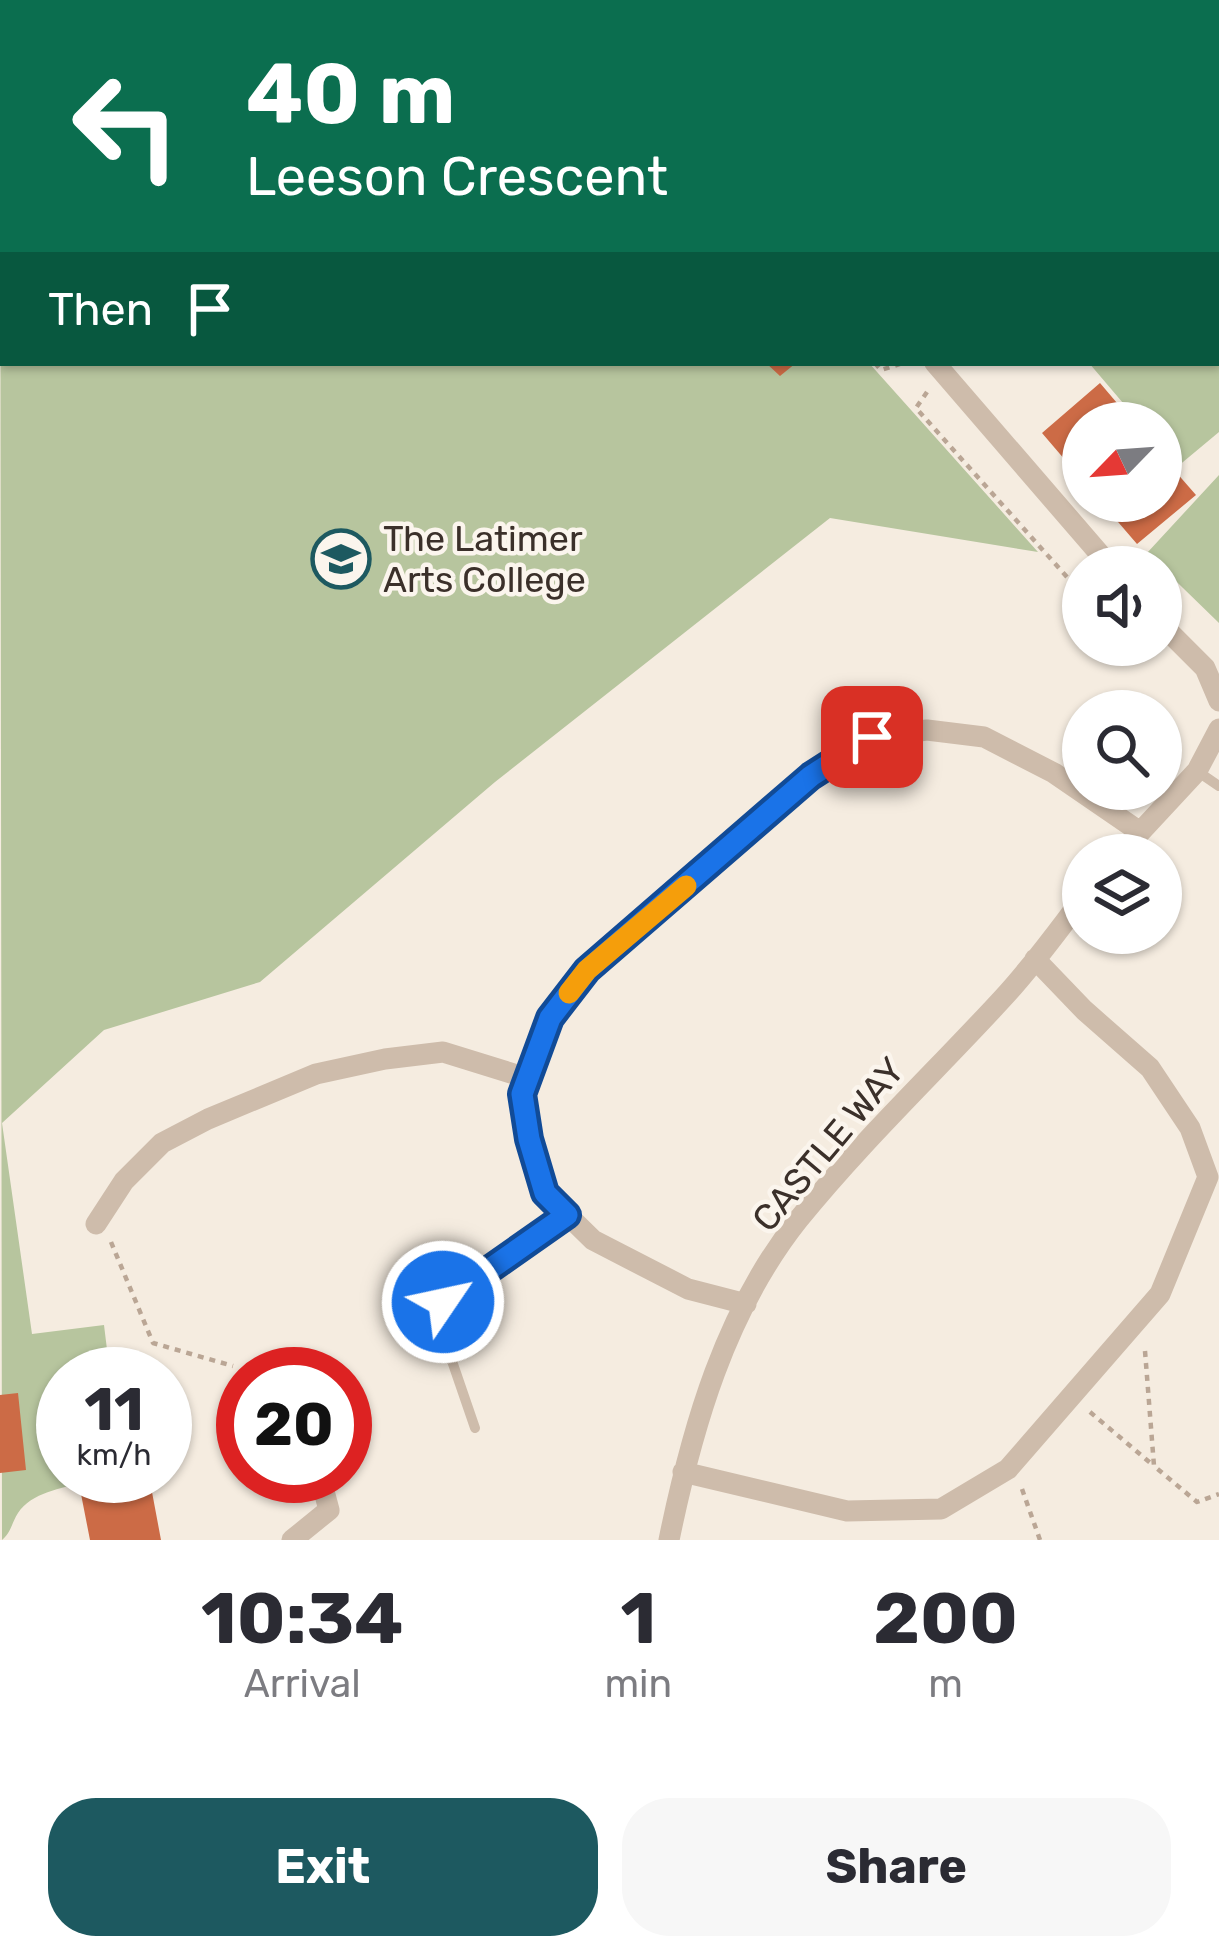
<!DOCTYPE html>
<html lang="en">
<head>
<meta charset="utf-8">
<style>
	body { margin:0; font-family:Rubik,sans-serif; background:#f7f7f7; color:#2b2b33; height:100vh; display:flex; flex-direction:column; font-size:45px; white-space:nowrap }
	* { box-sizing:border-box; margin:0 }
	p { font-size:39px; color:#7c7c81 }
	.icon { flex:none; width:66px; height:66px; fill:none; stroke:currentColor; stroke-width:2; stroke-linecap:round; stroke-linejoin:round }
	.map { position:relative; height:1540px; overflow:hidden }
	.sheet { display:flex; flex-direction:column; background:#fff; flex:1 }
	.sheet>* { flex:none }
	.hud { position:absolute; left:0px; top:0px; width:1221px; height:366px; box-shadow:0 3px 9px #0004; background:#0b6e4f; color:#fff; overflow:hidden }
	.needle { width:78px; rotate:245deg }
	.fabs { position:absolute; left:1062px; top:402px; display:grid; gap:24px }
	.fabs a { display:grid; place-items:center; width:120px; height:120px; border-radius:50%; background:#fff; box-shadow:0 3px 9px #0004; font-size:60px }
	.speed { position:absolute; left:36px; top:1347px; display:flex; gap:24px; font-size:60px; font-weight:700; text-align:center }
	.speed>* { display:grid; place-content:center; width:156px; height:156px; border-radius:50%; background:#fff; box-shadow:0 3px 9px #0004; line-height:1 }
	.speed small { font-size:30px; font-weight:400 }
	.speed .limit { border:18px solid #d22; background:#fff; color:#111 }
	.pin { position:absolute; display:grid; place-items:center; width:102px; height:102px; color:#fff; margin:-51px; border-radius:24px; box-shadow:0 6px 18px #0006 }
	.me { position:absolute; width:132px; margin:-66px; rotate:56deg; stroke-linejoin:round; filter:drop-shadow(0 0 9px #0008) }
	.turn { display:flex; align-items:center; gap:42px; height:252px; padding:0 48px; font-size:54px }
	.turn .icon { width:156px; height:156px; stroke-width:2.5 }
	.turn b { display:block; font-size:84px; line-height:102px }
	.then { display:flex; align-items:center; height:114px; padding:0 48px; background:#0003; gap:24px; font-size:45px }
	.eta { display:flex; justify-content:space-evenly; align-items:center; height:204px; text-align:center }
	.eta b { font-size:72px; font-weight:700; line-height:84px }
	.primary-button { display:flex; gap:24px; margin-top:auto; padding:24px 48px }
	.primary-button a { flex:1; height:138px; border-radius:48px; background:#1d5960; color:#fff; font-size:48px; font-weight:700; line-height:138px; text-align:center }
	.primary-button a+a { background:#f7f7f7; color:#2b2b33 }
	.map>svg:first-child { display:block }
	.green { fill:#b7c59e }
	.building { fill:#cc6b46 }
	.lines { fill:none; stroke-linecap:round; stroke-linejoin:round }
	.path { stroke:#baa695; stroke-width:4.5; stroke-dasharray:6 6; stroke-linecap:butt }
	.service { stroke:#cebcab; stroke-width:10 }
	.minor { stroke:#cebcab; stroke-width:21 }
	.route-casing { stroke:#114b97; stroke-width:30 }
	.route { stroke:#1a73e8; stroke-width:21 }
	.slow { stroke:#f59e0b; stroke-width:21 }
	.labels { text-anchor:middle; stroke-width:9; stroke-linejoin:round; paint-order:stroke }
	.poi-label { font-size:36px; fill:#3b302a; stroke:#fbf5ed; text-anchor:start }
	.street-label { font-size:36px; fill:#3b302a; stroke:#fbf5ed }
</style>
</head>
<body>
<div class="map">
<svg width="1219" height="1540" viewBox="0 0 1219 1540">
	<rect width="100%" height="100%" fill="#f5ece0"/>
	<path class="green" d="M 0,0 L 418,3 L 3,3 L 3,363 L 869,363 L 1038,552 L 830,518 L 495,782 L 260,982 L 104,1030 L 2,1123 L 32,1334 L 104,1325 L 110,1374 L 63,1374 L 63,1476 L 86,1476 L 84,1482 C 61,1489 32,1492 18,1513 C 11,1524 12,1531 2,1540 Z
		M 1219,194 L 1219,432 L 1177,467 L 1161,448 L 1161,423 L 1140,423 L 1089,363 L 1218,363 Z
		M 1219,475 L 1219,623 L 1147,553 Z"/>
	<path class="building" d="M 766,363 L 796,363 L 780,376 Z
		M 1100,383 L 1134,423 L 1083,423 L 1083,481 L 1042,433 Z
		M 1161,455 L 1196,495 L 1137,544 L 1100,501 L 1161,501 Z
		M 18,1393 L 26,1470 L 0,1473 L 0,1395 Z
		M 122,1476 L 149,1476 L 161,1540 L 90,1540 L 81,1494 L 92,1492 L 90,1482 Z"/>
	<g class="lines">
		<path class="path" d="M 420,0 L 422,3
			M 880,0 L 882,3
			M 1104,0 L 1107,3
			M 834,3 L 837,0
			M 1023,3 L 1024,0
			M 1218,139 L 1219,141
			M 1218,201 L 1219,200
			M 875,363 L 881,370 L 903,363
			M 927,392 L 916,408 L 1083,595
			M 1128,645 L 1132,650 L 1144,645
			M 111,1242 L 153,1343 L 233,1366
			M 1145,1351 L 1154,1466 L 1197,1502 L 1219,1494
			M 1090,1412 L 1154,1466
			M 1022,1489 L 1040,1540"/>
		<path class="service" d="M 1197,771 L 1219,786
			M 475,1428 L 441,1329 L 438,1309 L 567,1215"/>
		<path class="minor" d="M 685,0 L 687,3
			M 935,363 L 1111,567
			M 1161,624 L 1205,668 L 1219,701
			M 1119,855 L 1197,771 L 1219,729
			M 96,1224 L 124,1181 L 162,1143 L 208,1119 L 316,1074 L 385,1059 L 443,1052 L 527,1078
			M 746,1304 L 688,1289 L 593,1240 L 545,1193 L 529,1139 L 522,1094 L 550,1018 L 587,970 L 811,776 L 872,737 L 927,730 L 984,737 L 1054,773 L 1140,832
			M 253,1372 L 254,1374
			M 683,1472 L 847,1511 L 941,1509 L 1008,1469 L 1160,1294 L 1208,1177 L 1190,1128 L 1150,1068 L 1084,1010 L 1035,959
			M 292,1540 L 329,1510 L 320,1476
			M 669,1540 C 692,1428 725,1312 798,1220 C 861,1142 935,1072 1003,998 C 1032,967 1057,932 1083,898"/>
	</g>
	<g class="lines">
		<defs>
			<path id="route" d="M 443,1302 L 567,1215 L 545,1193 L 529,1139 L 522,1094 L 550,1018 L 587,970 L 811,776 L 872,737"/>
		</defs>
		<use href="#route" class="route-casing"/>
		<use href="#route" class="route"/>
		<path class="slow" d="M 569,993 L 587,970 L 686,886"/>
	</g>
	<defs>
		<symbol id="school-ring" viewBox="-11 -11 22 22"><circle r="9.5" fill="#fbf5ed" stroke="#1d5960" stroke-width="1.5"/><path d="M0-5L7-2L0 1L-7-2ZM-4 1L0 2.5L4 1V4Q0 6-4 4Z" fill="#1d5960"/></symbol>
	</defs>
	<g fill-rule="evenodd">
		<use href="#school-ring" x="308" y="526" width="66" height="66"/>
	</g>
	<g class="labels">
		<g class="poi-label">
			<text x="383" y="551">The Latimer<tspan x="383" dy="41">Arts College</tspan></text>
		</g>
		<g class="street-label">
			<text transform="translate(828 1144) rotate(-50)" y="13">CASTLE WAY</text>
		</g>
	</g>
</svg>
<div class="fabs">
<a><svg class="needle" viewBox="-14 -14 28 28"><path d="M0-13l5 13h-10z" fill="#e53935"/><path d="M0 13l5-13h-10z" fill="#7c7c81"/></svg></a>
<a><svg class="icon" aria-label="sound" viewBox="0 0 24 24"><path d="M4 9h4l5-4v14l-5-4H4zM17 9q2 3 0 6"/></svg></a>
<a><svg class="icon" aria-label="search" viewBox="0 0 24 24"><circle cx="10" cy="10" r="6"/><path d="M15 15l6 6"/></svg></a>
<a><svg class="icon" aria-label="layers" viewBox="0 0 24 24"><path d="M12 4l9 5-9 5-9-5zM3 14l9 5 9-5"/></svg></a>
</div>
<div class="speed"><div>11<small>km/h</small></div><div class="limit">20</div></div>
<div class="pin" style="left:872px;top:737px;background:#d93025"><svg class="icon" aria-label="arrive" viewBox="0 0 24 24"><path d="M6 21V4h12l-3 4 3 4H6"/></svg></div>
<svg class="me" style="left:443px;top:1302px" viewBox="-20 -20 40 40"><circle r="17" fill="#1a73e8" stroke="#fff" stroke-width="3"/><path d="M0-11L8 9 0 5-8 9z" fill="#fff"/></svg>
<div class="hud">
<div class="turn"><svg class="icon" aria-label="left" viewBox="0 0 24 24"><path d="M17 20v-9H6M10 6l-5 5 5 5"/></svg><div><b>40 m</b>Leeson Crescent</div></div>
<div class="then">Then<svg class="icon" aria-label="arrive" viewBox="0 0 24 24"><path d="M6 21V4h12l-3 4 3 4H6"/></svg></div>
</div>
</div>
<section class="sheet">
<div class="eta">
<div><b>10:34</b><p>Arrival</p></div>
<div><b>1</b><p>min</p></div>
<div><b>200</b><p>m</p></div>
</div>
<div class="primary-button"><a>Exit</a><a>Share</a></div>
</section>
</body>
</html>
